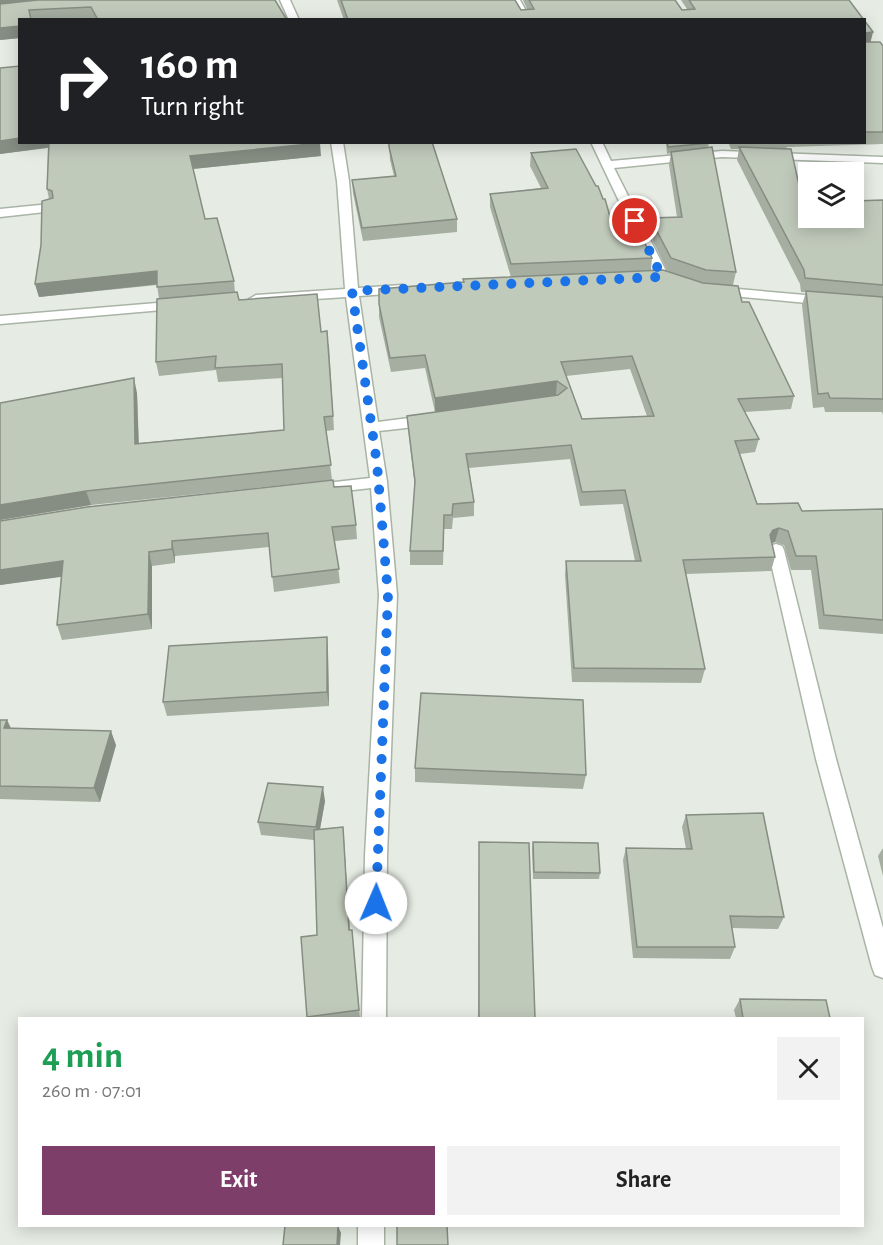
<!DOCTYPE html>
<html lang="en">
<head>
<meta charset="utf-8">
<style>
	body { margin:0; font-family:"Alegreya Sans",sans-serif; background:#f2f2f2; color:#222; height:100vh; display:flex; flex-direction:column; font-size:22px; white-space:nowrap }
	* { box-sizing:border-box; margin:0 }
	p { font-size:20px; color:#767676 }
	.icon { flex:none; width:33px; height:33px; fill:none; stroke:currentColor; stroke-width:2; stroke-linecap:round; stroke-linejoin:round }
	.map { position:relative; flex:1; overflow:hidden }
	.sheet { position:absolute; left:18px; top:1017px; width:846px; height:210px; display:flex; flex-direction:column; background:#fff; border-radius:0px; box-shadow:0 3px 15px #0003 }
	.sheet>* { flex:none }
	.banner { position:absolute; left:18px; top:18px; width:848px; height:126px; border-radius:0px; box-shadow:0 3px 15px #0003; background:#202124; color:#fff; overflow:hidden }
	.controls { position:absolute; left:798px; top:162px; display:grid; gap:12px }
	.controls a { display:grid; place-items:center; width:66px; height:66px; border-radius:0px; background:#fff; box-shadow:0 3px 15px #0003; font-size:30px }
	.pin { position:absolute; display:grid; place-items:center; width:51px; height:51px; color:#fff; margin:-26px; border:3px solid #fff; border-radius:50%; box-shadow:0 2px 6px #0007 }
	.me { position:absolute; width:66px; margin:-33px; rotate:1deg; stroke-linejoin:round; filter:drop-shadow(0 0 4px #0008) }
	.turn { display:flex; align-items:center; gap:21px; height:126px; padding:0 24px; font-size:27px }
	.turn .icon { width:78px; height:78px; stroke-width:2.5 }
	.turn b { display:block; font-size:42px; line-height:51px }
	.round { display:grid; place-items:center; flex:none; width:63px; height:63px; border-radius:0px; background:#f2f2f2 }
	.overview { display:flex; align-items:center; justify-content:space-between; height:102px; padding:0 24px }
	h1 { font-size:36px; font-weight:700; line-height:45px; color:#1e9e55 }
	.primary-button { display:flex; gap:12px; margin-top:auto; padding:12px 24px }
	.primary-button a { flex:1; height:69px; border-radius:0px; background:#7d3e6a; color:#fff; font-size:24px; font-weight:700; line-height:69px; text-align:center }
	.primary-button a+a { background:#f2f2f2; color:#222 }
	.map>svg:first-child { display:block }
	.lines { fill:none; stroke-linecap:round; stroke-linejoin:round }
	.street-casing { stroke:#a9b4a6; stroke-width:3 }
	.street { fill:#fff; fill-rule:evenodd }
	.wall { fill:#a5aea1; fill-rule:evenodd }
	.shaded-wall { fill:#868d83 }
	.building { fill:#c0cabb; stroke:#868d83; stroke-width:1.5; fill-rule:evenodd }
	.route { stroke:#1a73e8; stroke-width:10; stroke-dasharray:0 18 }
</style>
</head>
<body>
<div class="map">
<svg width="883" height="1245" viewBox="0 0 883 1245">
	<rect width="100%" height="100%" fill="#e6ece3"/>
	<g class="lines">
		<defs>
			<path id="street" d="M 280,0 L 290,0 L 299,20 L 289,20 Z
				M 510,0 L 520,0 L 531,20 L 522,20 Z
				M 331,142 L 343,142 L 349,181 L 358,288 L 402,285 L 409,289 L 402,293 L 359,296 L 378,422 L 432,415 L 440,420 L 432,425 L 379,431 L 387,482 L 397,595 L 387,856 L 386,1018 L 362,1018 L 365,856 L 379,595 L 371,488 L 309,495 L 303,494 L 301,490 L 303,486 L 309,485 L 370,478 L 346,297 L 256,303 L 249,299 L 256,295 L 345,289 L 337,181 Z
				M 591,142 L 602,142 L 611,161 L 722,151 L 883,157 L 883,163 L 722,157 L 614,168 L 669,277 L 662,281 L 655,277 Z
				M 50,204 L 54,205 L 54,211 L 0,217 L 0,209 Z
				M 715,287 L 828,297 L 835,301 L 828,305 L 710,294 L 708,291 Z
				M 181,301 L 188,305 L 186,308 L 0,324 L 0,316 Z
				M 776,544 L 782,546 L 784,550 L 836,759 L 883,928 L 883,978 L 875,975 L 872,967 L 816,759 L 768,550 L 770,546 Z
				M 358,1226 L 384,1226 L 384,1245 L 358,1245 Z"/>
		</defs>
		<use href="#street" class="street-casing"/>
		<use href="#street" class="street"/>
	</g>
	<path class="wall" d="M 0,0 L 287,20 L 94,20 L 94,18 L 72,20 L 20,20 L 20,38 L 0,40 Z
		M 337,0 L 515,0 L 521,10 L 527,9 L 523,0 L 675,0 L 682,10 L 687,9 L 681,0 L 849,0 L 864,20 L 344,20 Z
		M 864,20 L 873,32 L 870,42 L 883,46 L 883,144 L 787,147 L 786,149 L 803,203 L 883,200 L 883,415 L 882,412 L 825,412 L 824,407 L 813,408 L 802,305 L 806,292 L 801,292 L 800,284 L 737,160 L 739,149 L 731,149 L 728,142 L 864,142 Z
		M 0,68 L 20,142 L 321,156 L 193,169 L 205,219 L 234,281 L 235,293 L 239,300 L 321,332 L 329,345 L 334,430 L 326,431 L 332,480 L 91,505 L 0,520 L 137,393 L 139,443 L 284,430 L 283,378 L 218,382 L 216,370 L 159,376 L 156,362 L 159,299 L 157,285 L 39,297 L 35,284 L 49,199 L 47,189 L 48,148 L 0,154 Z
		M 389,142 L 453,142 L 433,144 L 457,219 L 457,232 L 363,241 L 353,193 L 352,180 L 394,176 L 390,160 Z
		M 666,142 L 709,142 L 708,148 L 736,272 L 733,285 L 742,302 L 794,396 L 791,409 L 745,412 L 759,439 L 755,452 L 740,454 L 757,504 L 802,511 L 883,509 L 883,634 L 819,629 L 811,570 L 791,570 L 784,545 L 775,542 L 772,543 L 775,557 L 771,571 L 686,574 L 705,669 L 701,683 L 572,682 L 565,575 L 566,561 L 635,561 L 623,504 L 580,506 L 570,459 L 469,468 L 474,502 L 474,516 L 453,518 L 452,529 L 444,529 L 443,565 L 410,565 L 410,551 L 415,488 L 408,429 L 407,416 L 557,396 L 556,395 L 435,412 L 425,368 L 391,372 L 379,317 L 379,304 L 463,282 L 463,279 L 511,277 L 490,207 L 490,194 L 541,188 L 530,166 L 531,153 L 611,220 L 652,258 L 651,270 L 668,272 L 648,231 L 650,218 L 677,217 L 669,165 L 671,153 L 667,154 ZM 630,369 L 647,416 L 582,419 L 566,376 Z
		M 334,487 L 356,525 L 357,539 L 335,541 L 340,583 L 274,592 L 269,547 L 175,556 L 175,563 L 152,566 L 152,629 L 62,640 L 57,625 L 61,576 L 0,585 L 0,521 Z
		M 327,637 L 328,652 L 329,706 L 167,716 L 163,702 Z
		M 0,720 L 7,720 L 11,728 L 116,745 L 100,802 L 0,799 Z
		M 415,768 L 586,775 L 583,789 L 415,782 Z
		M 325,801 L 320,829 L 343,827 L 350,930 L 353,940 L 360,1018 L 307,1018 L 301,937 L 317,935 L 314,840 L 261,835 L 258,822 Z
		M 686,815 L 784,917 L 778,929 L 732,928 L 735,947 L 730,959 L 633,958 L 623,860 L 626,848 L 686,849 L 682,827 Z
		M 479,842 L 535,1018 L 478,1018 Z
		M 533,842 L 600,873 L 599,879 L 533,879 L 532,849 Z
		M 883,848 L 883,876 L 878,856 Z
		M 740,999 L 830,1018 L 736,1018 L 734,1010 Z"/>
	<path class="shaded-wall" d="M 0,0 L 54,0 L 0,6 Z
		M 20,26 L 20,38 L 0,40 L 0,28 Z
		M 873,32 L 870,44 L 864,44 L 865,33 Z
		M 20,138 L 20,142 L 51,142 L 52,147 L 0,154 L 0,141 Z
		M 320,143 L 321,156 L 192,169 L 190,156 Z
		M 157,271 L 160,284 L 39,297 L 35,284 Z
		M 134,378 L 137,393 L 139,458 L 135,444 Z
		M 557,381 L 556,395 L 435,412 L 435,398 Z
		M 86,491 L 91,505 L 0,520 L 0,505 Z
		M 779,528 L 775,542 L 769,544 L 770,535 L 773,530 Z
		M 172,541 L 175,556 L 175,563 L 172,549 Z
		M 149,552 L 152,566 L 152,629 L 148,614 Z
		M 63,561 L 68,576 L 0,585 L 0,570 Z
		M 327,637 L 328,652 L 329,706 L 327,692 Z
		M 7,720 L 13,734 L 4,728 Z
		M 111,731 L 116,745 L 100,802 L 94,788 Z
		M 323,787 L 325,801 L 318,840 L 316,827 Z
		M 343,827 L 344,838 L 350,940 L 349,930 Z
		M 338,1226 L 341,1233 L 340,1245 L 337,1245 Z"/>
	<path class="building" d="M 38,0 L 275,0 L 287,20 L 98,20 L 91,7 L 29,10 L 31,20 L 20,20 L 20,26 L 0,28 L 0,4 Z
		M 341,0 L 515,0 L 521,10 L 534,9 L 529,0 L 675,0 L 682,10 L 695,9 L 689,0 L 849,0 L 864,20 L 348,20 Z
		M 864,20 L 873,32 L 865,33 L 866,42 L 880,42 L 883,46 L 883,132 L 864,132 Z
		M 20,66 L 20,138 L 0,141 L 0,68 Z
		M 49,142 L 320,142 L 320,143 L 190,156 L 205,219 L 217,218 L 234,281 L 157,287 L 157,271 L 35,284 L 41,245 L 42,201 L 53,198 L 52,191 L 47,189 Z
		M 389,142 L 432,142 L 457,219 L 362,228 L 352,180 L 396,176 L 389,147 Z
		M 667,142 L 709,142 L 709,143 L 668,147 Z
		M 712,147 L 736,272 L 706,270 L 671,258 L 650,218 L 682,217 L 671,152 Z
		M 739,147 L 791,149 L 803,203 L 808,203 L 808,218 L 854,218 L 854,201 L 883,200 L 883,285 L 805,278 L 804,270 Z
		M 576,149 L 596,186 L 598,186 L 603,199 L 605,199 L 611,220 L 633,219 L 652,258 L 511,264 L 490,194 L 548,188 L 531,153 Z
		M 663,270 L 703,283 L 738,286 L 742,302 L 749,302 L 794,396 L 738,399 L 759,439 L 735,441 L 757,504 L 798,503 L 802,511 L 883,509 L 883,620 L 824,615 L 816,556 L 796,556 L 788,531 L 779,528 L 773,530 L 770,535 L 775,557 L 683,560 L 705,669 L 574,668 L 566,561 L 641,561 L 625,490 L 582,492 L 571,445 L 466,454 L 474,502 L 453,504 L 452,515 L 444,515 L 443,551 L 410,551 L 415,481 L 407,416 L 558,395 L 567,388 L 557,381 L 435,398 L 425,355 L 390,358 L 379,304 L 379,289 L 464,282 L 463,279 ZM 632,356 L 654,416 L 582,419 L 561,362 Z
		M 806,291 L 883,297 L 883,399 L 830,398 L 828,393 L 818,394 Z
		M 237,292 L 239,300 L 317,294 L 321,332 L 327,331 L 333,416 L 324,417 L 331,465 L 86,491 L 0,505 L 0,403 L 134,378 L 135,444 L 284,430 L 282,364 L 215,368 L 216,356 L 156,362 L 157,299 Z
		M 333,480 L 334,487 L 351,486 L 356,525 L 332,527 L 339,569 L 272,577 L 268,533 L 172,541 L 172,549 L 149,552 L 148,614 L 57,625 L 63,561 L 0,570 L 0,521 L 87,507 Z
		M 327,637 L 327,692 L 163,702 L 169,646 Z
		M 421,693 L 583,700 L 586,775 L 415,768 Z
		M 0,720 L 7,720 L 4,728 L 111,731 L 94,788 L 0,786 Z
		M 268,783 L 323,787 L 316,827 L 258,822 Z
		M 763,813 L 784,917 L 730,916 L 735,947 L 637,947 L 626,848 L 692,849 L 686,815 Z
		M 343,827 L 349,930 L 352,930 L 359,1010 L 307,1017 L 301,937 L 317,935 L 314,830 Z
		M 479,842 L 529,843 L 535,1018 L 479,1018 Z
		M 533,842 L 598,843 L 600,873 L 534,872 Z
		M 740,999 L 826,1000 L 830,1018 L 743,1018 Z
		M 285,1226 L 338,1226 L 337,1245 L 283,1245 Z
		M 397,1226 L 447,1226 L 448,1245 L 397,1245 Z"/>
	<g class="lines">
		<path class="route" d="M 376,903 L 388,595 L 377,464 L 352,291 L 662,277 L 635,221"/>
	</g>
</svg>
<div class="controls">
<a><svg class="icon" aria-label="layers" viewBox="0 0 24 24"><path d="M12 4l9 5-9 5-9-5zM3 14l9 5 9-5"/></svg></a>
</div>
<div class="pin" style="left:635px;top:221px;background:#d93025"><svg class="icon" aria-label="arrive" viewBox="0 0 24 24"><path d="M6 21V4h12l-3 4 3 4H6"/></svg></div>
<svg class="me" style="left:376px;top:903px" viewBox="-20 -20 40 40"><circle r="19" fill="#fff"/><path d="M0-13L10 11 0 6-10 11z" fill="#1a73e8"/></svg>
<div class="banner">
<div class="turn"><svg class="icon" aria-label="right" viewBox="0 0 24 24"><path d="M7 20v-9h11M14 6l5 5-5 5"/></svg><div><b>160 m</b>Turn right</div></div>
</div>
<section class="sheet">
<div class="overview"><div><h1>4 min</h1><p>260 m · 07:01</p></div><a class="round"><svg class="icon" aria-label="close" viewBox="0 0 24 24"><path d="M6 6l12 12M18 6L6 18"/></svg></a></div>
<div class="primary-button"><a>Exit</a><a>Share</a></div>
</section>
</div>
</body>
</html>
